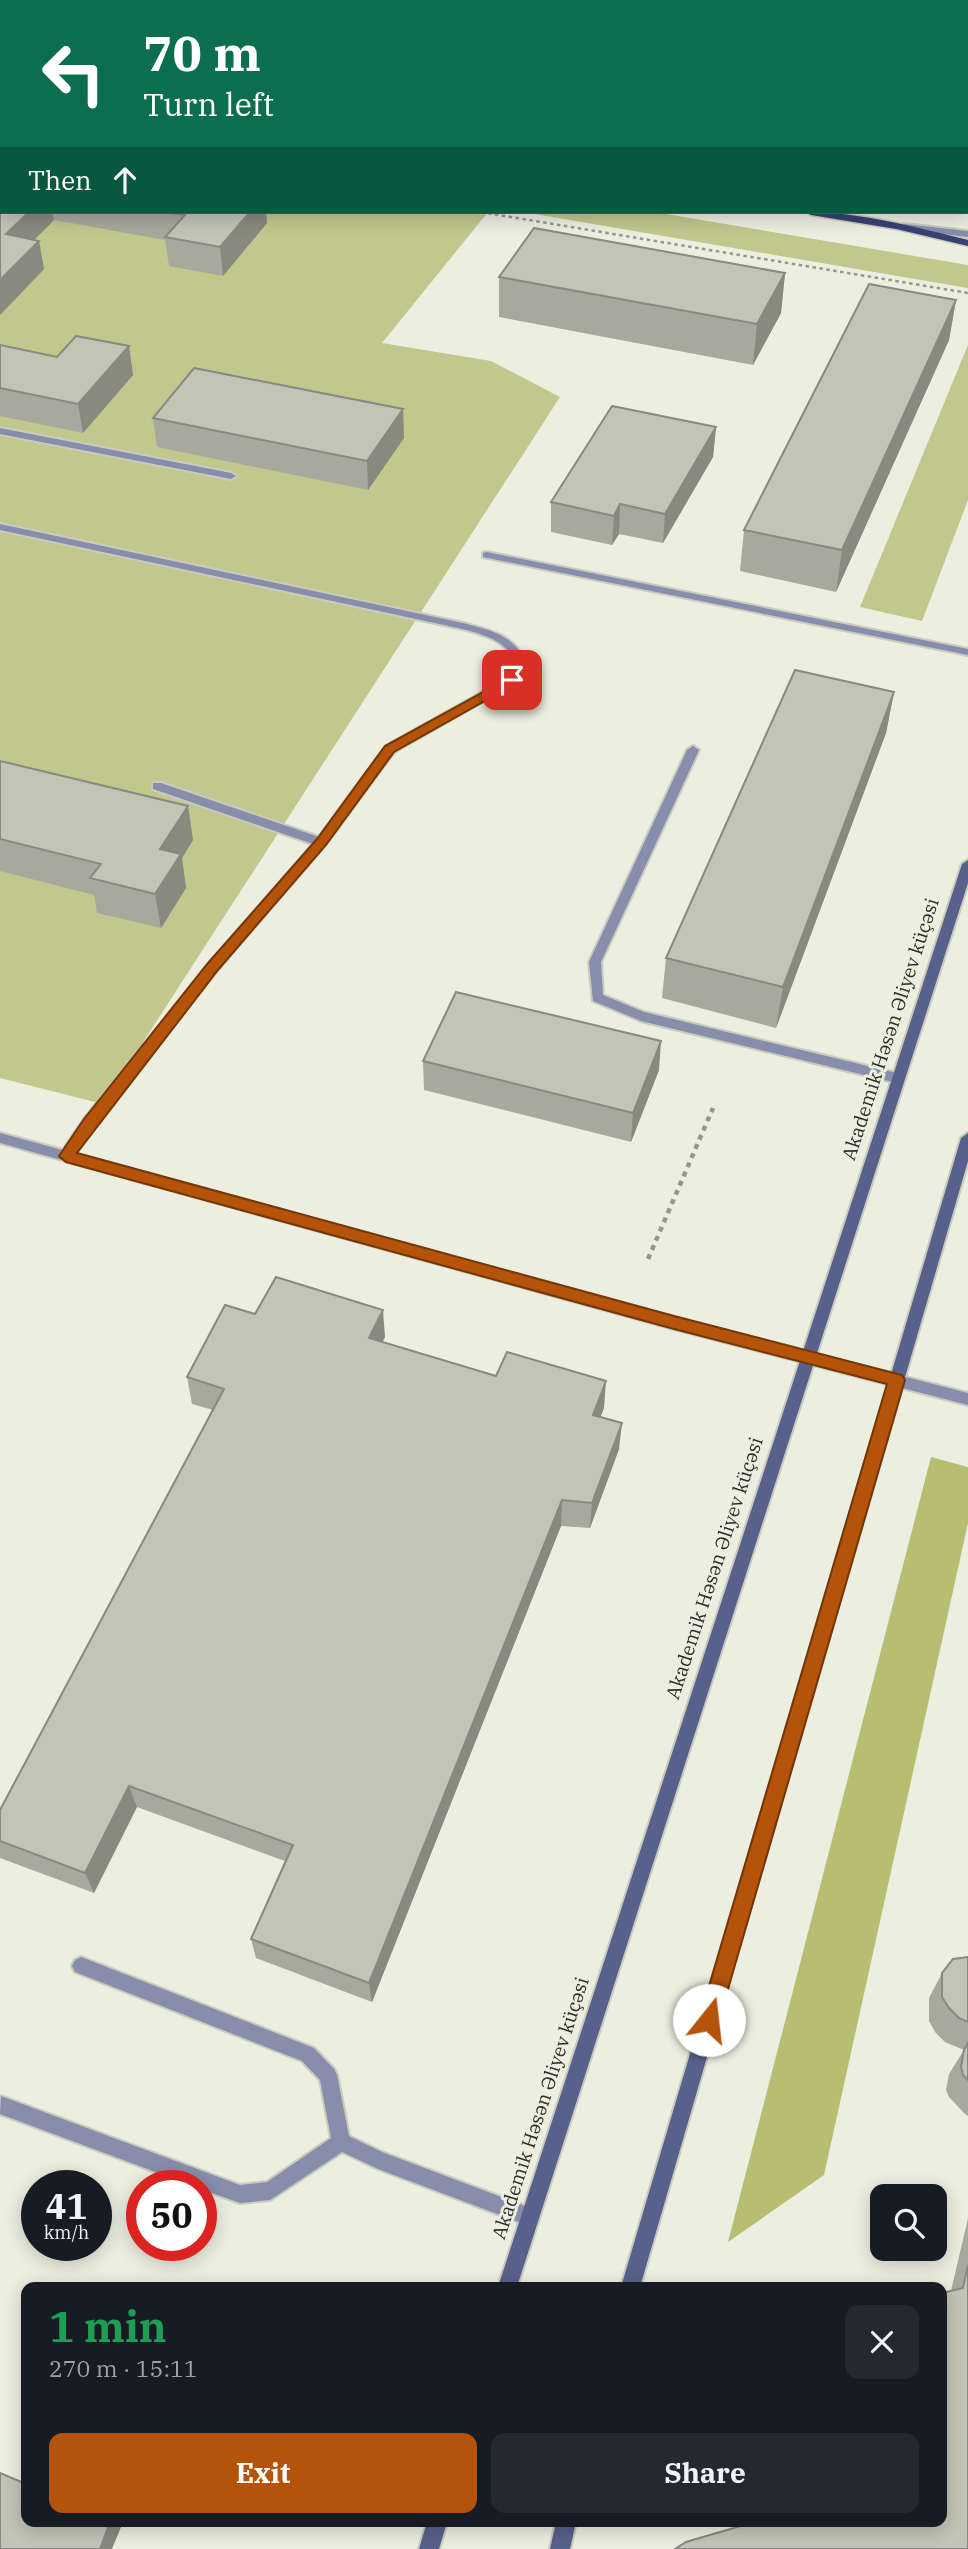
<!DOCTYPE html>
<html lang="en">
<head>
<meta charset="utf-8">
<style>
	body { margin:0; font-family:"IBM Plex Serif",serif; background:#242831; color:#f1f3f6; height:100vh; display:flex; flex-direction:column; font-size:26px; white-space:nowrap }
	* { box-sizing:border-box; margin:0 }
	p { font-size:23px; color:#9ea1a6 }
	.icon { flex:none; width:38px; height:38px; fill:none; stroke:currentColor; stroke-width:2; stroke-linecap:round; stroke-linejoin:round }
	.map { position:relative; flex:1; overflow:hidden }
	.sheet { position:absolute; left:21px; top:2282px; width:926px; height:245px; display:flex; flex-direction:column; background:#171b24; border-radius:14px; box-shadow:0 4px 18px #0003 }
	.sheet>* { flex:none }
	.guide { position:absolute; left:0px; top:0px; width:970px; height:214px; box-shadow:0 4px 18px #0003; background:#0b6e4f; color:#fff; overflow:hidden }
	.fabs { position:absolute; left:870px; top:2184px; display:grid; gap:14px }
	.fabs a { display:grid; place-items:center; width:77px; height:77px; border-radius:14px; background:#171b24; box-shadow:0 4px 18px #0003; font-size:35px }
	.speed { position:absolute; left:21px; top:2170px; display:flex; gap:14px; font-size:35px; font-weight:700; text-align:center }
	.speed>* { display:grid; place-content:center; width:91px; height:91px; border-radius:50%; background:#171b24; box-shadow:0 4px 18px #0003; line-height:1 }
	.speed small { font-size:18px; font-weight:400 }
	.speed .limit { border:10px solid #d22; background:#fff; color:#111 }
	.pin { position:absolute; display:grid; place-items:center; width:60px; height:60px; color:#fff; margin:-30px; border-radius:14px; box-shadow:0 4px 10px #0006 }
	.me { position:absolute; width:77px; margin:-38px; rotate:16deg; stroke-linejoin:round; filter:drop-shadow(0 0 5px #0008) }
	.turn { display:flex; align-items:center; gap:24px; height:147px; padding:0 28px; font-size:32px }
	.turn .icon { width:91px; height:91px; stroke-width:2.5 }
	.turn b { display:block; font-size:49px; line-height:60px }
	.then { display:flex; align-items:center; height:66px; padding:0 28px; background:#0003; gap:14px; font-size:26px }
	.round { display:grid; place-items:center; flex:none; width:74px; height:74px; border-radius:14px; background:#242831 }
	.head { display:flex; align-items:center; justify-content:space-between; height:119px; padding:0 28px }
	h1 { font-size:42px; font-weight:700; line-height:52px; color:#1e9e55 }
	.cta { display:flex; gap:14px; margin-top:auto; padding:14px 28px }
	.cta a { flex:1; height:80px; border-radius:14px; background:#b45309; color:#fff; font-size:28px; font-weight:700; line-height:80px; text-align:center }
	.cta a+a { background:#242831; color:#f1f3f6 }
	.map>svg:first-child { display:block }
	.green { fill:#c1c78d }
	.forest { fill:#b8be71 }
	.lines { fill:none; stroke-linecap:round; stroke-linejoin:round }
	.service-casing { stroke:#c9cbbf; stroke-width:4 }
	.minor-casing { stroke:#c9cbbf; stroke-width:4 }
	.secondary-casing { stroke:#c9cbbf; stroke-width:4 }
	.primary-casing { stroke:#c9cbbf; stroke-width:3 }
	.path-far1 { stroke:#95978d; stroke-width:2.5; stroke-dasharray:3.5 3.5; stroke-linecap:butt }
	.path { stroke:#95978d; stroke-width:4.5; stroke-dasharray:5 5; stroke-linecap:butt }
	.service { fill:#878eac; fill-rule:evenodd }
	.minor { fill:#878eac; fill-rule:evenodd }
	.secondary { fill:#58618b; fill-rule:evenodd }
	.primary { fill:#394173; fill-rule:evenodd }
	.wall { fill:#a7a99d }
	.shaded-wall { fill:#88897f }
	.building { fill:#c2c4b6; stroke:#88897f; stroke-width:2 }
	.route { fill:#b45309; stroke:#753606; stroke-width:2 }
	.labels { text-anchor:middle; stroke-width:6; stroke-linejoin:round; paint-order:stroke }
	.street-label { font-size:19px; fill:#2c2d28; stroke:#eceee0 }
</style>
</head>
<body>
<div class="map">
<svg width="968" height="2549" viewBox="0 0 968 2549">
	<rect width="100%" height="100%" fill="#eceee0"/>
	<path class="green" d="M 0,102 L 2,212 L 488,212 L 382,343 L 491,361 L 560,397 L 103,1104 L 0,1078 Z
		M 523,212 L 654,212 L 968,265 L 968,288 Z
		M 968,345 L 968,500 L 922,621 L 860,607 Z"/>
	<path class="forest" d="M 931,1457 L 968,1467 L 968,1523 L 824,2175 L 728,2242 Z"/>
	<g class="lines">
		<defs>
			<path id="service" d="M 135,0 L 143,0 L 133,2 Z
				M 189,0 L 197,0 L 187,2 Z
				M 201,0 L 220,2 L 203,2 Z
				M 0,54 L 2,54 L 2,58 L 0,58 Z
				M 0,428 L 231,473 L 236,476 L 231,479 L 0,434 Z
				M 0,524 L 463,623 C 490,630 515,635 526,663 L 516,682 L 394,752 L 325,845 L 217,970 L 94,1127 L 71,1160 L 66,1161 L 59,1156 L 84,1119 L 209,964 L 313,844 L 153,789 L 153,783 L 161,783 L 319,837 L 386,746 L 508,678 L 516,663 C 506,639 481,634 458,628 L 0,530 Z
				M 487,552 L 968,649 L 968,655 L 483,557 L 483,553 Z
				M 693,746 L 699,750 L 601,962 L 603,995 L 644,1012 L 897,1073 L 903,1078 L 902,1081 L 897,1083 L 641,1021 L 593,1001 L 589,962 L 687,750 Z
				M 81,1957 L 314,2048 L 334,2069 L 337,2075 L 349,2136 L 382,2152 L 536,2210 L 538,2217 L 536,2224 L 529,2226 L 378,2169 L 342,2152 L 270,2200 L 240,2203 L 201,2189 L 201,2186 L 193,2186 L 0,2114 L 1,2096 L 240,2185 L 267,2182 L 331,2138 L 320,2080 L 302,2061 L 75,1972 L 72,1966 L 75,1960 Z"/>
			<path id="minor" d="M 57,0 L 65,0 L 55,2 Z
				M 447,0 L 467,2 L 449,2 Z
				M 0,40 L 2,40 L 2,44 L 0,44 Z
				M 904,224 L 968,231 L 968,237 L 901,229 L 900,227 Z
				M 0,1133 L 674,1317 L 968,1393 L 968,1405 L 674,1329 L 0,1143 Z"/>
			<path id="secondary" d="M 968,860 L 968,883 L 517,2287 L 498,2287 L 962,864 Z
				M 968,1133 L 968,1161 L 640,2287 L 621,2287 L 961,1138 Z
				M 427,2522 L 447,2522 L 439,2549 L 419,2549 Z
				M 556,2522 L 576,2522 L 570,2549 L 550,2549 Z"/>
			<path id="primary" d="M 0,0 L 9,0 L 2,2 L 0,6 Z
				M 0,77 L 2,77 L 2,84 L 0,83 Z
				M 806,212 C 861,212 915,227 968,240 L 968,246 L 896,229 L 811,215 Z"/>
		</defs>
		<use href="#service" class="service-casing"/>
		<use href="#minor" class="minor-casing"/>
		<use href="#secondary" class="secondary-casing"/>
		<use href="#primary" class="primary-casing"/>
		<path class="path-far1" d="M 481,212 L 968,293"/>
		<path class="path" d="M 648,1259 L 713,1108"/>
		<use href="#service" class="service"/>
		<use href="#minor" class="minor"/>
		<use href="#secondary" class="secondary"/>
		<use href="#primary" class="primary"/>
	</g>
	<path class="wall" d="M 555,0 L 968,0 L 968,61 L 968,2 L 567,2 Z
		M 0,175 L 2,212 L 266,212 L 267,223 L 223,276 L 169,266 L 165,240 L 54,220 L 34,240 L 39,241 L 44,269 L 0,315 Z
		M 785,273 L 781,313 L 753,365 L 499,317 L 499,277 Z
		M 956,300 L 949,340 L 836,592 L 740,571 L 744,530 Z
		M 0,345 L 133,375 L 83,433 L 0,416 Z
		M 403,409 L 404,438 L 368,490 L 157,447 L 153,418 Z
		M 716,427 L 713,457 L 663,543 L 619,534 L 612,545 L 551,532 L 551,502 Z
		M 894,692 L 886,733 L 776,1028 L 662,998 L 666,958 Z
		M 0,761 L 188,806 L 193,840 L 182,858 L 186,888 L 161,928 L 97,913 L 94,895 L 0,871 Z
		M 423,1061 L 659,1070 L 631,1142 L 424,1090 Z
		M 255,1314 L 385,1337 L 382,1342 L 604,1408 L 600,1417 L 619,1449 L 590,1528 L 561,1526 L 372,2002 L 256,1958 L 251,1939 L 285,1861 L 137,1807 L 94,1893 L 0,1858 L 0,1810 L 213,1410 L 192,1404 L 187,1377 Z
		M 968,1957 L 968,2116 L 965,2114 L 949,2097 L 946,2090 L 949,2074 L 964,2050 L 945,2042 L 935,2032 L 929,2021 L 929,1998 L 942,1973 Z
		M 968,2218 L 968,2549 L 942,2522 L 951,2291 Z"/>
	<path class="shaded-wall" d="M 29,212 L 52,212 L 54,220 L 11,263 L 6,234 Z
		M 250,212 L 266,212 L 267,223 L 223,276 L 220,247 Z
		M 39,241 L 44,269 L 0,315 L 0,280 Z
		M 785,273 L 781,313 L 753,365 L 757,324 Z
		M 956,300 L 949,340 L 836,592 L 842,550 Z
		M 129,346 L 133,375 L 83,433 L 78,404 Z
		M 403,409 L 404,438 L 368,490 L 367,461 Z
		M 716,427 L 713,457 L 663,543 L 665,514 Z
		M 620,504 L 619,534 L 612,545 L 614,516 Z
		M 894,692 L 886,733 L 776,1028 L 783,987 Z
		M 188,806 L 193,840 L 182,858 L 186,888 L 161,928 L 155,894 L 160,849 Z
		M 661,1041 L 659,1070 L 631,1142 L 633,1113 Z
		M 383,1310 L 385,1337 L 371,1365 L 369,1338 Z
		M 606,1381 L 604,1408 L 591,1441 L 593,1415 Z
		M 622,1423 L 619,1449 L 590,1528 L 592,1503 Z
		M 562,1500 L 561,1526 L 372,2002 L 369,1983 Z
		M 129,1786 L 137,1807 L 94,1893 L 85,1873 Z
		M 110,2522 L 115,2522 L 121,2527 L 112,2549 L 100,2549 Z"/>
	<path class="building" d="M 799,0 L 968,0 L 968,25 L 968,2 L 811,2 Z
		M 2,173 L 2,212 L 29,212 L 6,234 L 39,241 L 0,280 L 0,175 Z
		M 164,212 L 250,212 L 220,247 L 165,237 L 185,215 Z
		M 534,228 L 785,273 L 757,324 L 499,277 Z
		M 869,284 L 956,300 L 842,550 L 744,530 Z
		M 76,336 L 129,346 L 78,404 L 0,388 L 0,345 L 57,357 Z
		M 194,368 L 403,409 L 367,461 L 153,418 Z
		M 612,406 L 716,427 L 665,514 L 620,504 L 614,516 L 551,502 Z
		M 795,670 L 894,692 L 783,987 L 666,958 Z
		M 0,761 L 188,806 L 160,849 L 181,854 L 155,894 L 90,878 L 101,864 L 0,839 Z
		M 456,992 L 661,1041 L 633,1113 L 423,1061 Z
		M 276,1277 L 383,1310 L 369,1338 L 496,1376 L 507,1352 L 606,1381 L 593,1415 L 622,1423 L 592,1503 L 562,1500 L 369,1983 L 251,1939 L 293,1845 L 129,1786 L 85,1873 L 0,1841 L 0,1810 L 224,1389 L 187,1377 L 225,1305 L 255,1314 Z
		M 968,1957 L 968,2022 L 959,2018 L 949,2008 L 942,1997 L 942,1973 L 953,1959 Z
		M 968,2043 L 968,2080 L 963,2075 L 961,2067 L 964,2050 Z
		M 968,2265 L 968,2549 L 675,2549 L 686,2542 L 744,2525 L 761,2522 L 942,2522 L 942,2293 L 963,2288 Z
		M 0,2473 L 26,2484 L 26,2522 L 110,2522 L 100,2549 L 0,2549 Z"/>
	<path class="route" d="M 512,676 L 517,677 L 517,683 L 394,752 L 326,845 L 218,970 L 77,1153 L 674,1316 L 902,1375 L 905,1380 L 719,2020 L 716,2028 L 709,2031 L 702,2028 L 699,2020 L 887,1384 L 674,1329 L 66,1162 L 59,1156 L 84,1119 L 208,963 L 317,839 L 385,746 Z"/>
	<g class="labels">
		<g class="street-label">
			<text transform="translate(890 1029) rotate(-72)" y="7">Akademik Həsən Əliyev küçəsi</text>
			<text transform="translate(714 1568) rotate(-72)" y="7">Akademik Həsən Əliyev küçəsi</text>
			<text transform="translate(540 2108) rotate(-72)" y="7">Akademik Həsən Əliyev küçəsi</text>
		</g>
	</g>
</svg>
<div class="fabs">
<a><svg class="icon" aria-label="search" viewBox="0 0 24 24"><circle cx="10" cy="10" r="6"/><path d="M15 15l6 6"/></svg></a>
</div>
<div class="speed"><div>41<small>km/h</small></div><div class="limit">50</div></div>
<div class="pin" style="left:512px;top:680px;background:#d93025"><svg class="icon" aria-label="arrive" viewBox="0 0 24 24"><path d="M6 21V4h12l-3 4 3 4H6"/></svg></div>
<svg class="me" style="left:709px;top:2020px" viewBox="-20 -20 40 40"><circle r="19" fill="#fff"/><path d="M0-13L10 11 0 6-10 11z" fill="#b45309"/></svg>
<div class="guide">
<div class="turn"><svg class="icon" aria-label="left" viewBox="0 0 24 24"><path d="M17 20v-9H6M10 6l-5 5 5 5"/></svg><div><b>70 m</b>Turn left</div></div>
<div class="then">Then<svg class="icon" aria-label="ahead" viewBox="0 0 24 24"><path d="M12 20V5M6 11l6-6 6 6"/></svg></div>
</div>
<section class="sheet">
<div class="head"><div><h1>1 min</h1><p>270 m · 15:11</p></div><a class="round"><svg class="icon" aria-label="close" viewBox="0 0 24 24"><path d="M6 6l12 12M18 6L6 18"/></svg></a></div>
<div class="cta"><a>Exit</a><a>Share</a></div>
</section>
</div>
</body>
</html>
